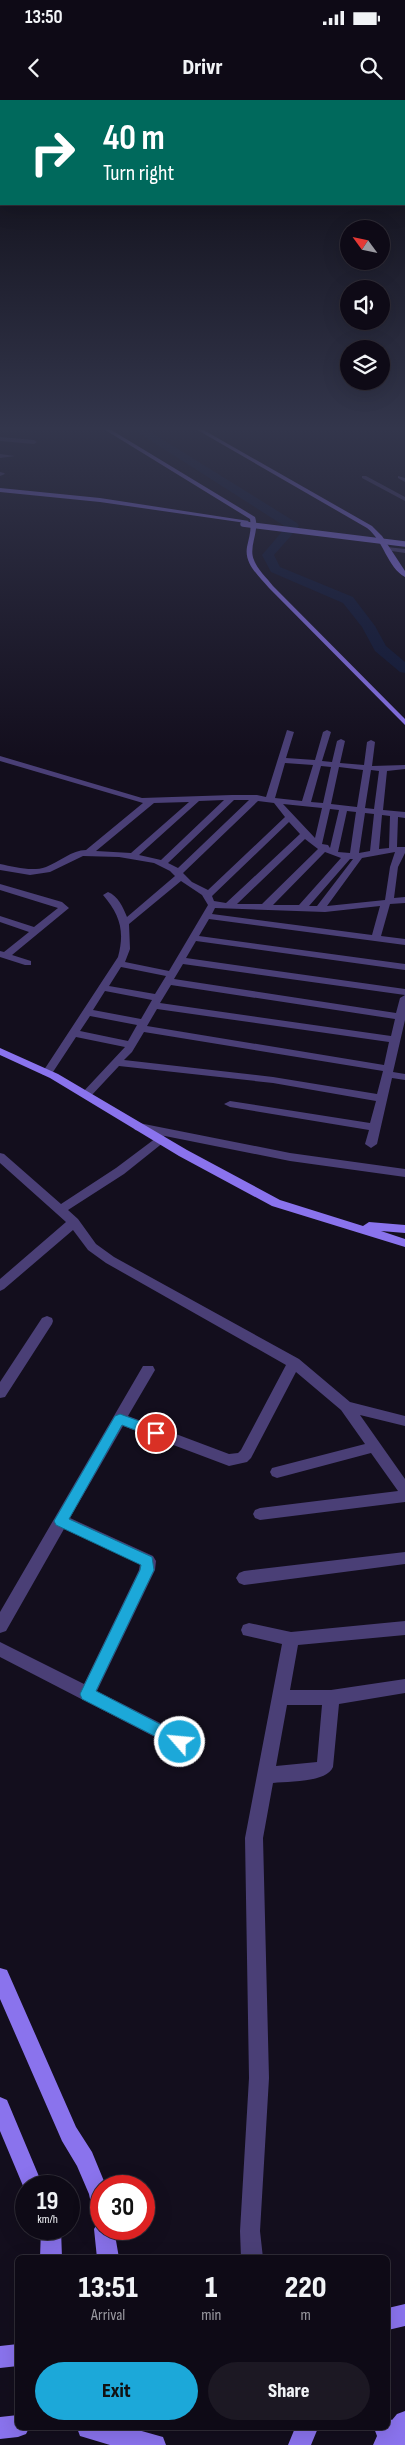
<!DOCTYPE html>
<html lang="en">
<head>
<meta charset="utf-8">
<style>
	body { margin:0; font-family:"Sofia Sans Condensed",sans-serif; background:#1c1823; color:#f1f3f6; height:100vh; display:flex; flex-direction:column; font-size:19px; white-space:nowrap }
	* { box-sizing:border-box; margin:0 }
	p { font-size:16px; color:#9b9aa1 }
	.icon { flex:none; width:28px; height:28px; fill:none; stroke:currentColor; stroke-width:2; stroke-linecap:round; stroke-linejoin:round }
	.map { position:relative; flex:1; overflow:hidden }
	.sheet { position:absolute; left:15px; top:2155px; width:375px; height:175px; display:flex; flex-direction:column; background:#0e0a16; border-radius:8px; box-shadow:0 5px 20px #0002,0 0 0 1px #2e2b35 }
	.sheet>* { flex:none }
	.guide { position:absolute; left:0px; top:0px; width:405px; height:105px; box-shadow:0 5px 20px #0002,0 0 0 1px #2e2b35; background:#00695c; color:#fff; overflow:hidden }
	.needle { width:32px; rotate:303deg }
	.tools { position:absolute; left:340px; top:120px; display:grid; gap:10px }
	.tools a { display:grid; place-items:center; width:50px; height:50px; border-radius:50%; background:#0e0a16; box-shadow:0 5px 20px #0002,0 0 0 1px #2e2b35; font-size:25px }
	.speed { position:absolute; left:15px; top:2075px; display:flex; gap:10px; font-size:25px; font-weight:700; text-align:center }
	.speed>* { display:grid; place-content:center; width:65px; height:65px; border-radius:50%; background:#0e0a16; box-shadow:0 5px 20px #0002,0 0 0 1px #2e2b35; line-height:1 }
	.speed small { font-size:12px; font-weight:400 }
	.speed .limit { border:8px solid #d22; background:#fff; color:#111 }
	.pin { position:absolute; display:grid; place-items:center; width:42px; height:42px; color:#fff; margin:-21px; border:2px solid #fff; border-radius:50%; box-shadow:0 1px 5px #0007 }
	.me { position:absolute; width:55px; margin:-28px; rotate:297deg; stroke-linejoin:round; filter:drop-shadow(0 0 4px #0008) }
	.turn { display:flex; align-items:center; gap:18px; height:105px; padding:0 20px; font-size:22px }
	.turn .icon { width:65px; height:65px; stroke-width:2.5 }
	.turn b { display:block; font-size:35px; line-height:42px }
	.eta { display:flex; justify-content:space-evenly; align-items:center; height:85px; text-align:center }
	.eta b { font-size:30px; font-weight:800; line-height:35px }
	.action { display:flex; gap:10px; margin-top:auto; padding:10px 20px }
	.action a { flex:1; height:58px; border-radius:30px; background:#1ca8d9; color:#111; font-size:20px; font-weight:800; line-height:58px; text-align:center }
	.action a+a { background:#1c1823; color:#f1f3f6 }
	.status { display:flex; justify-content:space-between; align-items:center; height:35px; padding:0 25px; background:#0e0a16; direction:ltr }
	.status svg { height:14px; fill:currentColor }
	header { display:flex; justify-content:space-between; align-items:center; height:65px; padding:0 20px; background:#0e0a16; font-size:22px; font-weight:800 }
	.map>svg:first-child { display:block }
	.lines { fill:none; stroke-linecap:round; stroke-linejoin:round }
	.river { fill:#0f1635; fill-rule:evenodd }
	.street { fill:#4a3f76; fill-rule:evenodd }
	.secondary { fill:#8a73ed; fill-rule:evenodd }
	.secondary-bridge { stroke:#8a73ed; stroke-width:5.5 }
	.route { fill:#1ca8d9; stroke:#126d8d }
</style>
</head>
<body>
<div class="status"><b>13:50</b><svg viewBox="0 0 49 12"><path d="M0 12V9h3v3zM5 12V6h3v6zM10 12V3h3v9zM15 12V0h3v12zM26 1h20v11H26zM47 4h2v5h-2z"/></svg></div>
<header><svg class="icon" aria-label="back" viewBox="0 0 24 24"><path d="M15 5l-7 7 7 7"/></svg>Drivr<svg class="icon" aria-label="search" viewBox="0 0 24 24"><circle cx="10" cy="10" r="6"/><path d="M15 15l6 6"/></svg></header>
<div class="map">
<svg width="405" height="2345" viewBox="0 0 405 2345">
	<rect width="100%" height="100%" fill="#130e1d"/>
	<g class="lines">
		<path class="river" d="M 131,328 L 144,328 L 297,423 L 299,426 L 297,429 L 274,455 L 280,467 L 353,497 L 375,526 L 386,546 L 405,562 L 405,573 L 400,572 L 375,551 L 362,527 L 343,503 L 271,472 L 262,455 L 286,427 Z"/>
		<path class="street" d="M 0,337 L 34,340 L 37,342 L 34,344 L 0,341 Z
			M 0,354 L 15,356 L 0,358 Z
			M 0,372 L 4,373 L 5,374 L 0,376 Z
			M 362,376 L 366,376 L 405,397 L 405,401 L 362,378 Z
			M 398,376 L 405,378 L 405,382 L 398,378 Z
			M 387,447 L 405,449 L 405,453 L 385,450 Z
			M 287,630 L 294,632 L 286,658 L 315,660 L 323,632 L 327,630 L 331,632 L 322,661 L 332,662 L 337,641 L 341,639 L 345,641 L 340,663 L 364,665 L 367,642 L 371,640 L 375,642 L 372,666 L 405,665 L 405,669 L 387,671 L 383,710 L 405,712 L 405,718 L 398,717 L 397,747 L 405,747 L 405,753 L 398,767 L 394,798 L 405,797 L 405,803 L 390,804 L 381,836 L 405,839 L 405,845 L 209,819 L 199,836 L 405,864 L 405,870 L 196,841 L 186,858 L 405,889 L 405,920 L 393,972 L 405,974 L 405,980 L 392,978 L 377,1044 L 371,1048 L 365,1044 L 369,1030 L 230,1007 L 224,1004 L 230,1001 L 370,1023 L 376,1001 L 273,983 L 119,966 L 90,997 L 86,998 L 81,995 L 82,993 L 125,947 L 76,937 L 51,975 L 43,975 L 42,973 L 118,857 C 125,831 120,815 103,795 L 108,792 C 118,796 123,807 127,817 L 175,776 L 170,771 L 154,763 L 119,757 L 83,756 L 50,772 L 30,775 L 0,770 L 0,764 C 15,767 32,772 46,767 C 59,762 72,750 86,750 L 143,703 L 0,661 L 0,656 L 142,698 L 232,695 L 257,695 L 266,697 ZM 285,663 L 313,665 L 302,701 L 275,698 ZM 321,666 L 331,667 L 323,703 L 311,702 ZM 339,667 L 363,670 L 357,707 L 331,704 ZM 371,670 L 379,671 L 374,709 L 365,708 ZM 224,700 L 161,760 L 139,755 L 199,701 ZM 234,700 L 249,700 L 178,768 L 168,763 ZM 258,701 L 274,703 L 285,717 L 208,790 L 192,782 L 183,773 ZM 189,702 L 131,753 L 96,751 L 154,703 ZM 283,704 L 322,708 L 315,738 ZM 330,709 L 339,710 L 330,748 L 328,745 L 322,744 ZM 347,711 L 356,712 L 350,753 L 338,752 ZM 365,713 L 374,714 L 370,751 L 359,753 ZM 382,715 L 390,716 L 389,748 L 379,749 ZM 289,722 L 300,734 L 226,803 L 214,801 L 212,796 ZM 305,739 L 318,749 L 262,804 L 237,804 ZM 325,752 L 341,758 L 299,805 L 273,805 ZM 395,752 L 390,767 L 385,800 L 327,806 L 362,758 ZM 350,759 L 353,759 L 317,806 L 309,806 ZM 181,781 L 202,795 L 208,805 L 169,871 L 125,862 L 130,849 L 129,824 ZM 380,806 L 372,835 L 212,814 L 215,808 L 325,812 ZM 183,864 L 405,895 L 400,898 L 396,913 L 174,879 ZM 121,867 L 166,876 L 155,894 L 109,886 ZM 171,885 L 395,919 L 391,936 L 160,903 ZM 105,891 L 152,900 L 141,919 L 93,910 ZM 157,909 L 389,942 L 384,965 L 147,926 ZM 90,916 L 137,925 L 128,941 L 80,931 ZM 144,932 L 383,971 L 377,994 L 273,977 L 124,960 L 132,952 Z
			M 0,784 L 62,802 L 69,808 L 12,855 L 31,861 L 31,865 L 25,865 L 0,857 L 0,851 L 4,852 L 29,832 L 0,822 L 0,816 L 34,827 L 58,808 L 0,790 Z
			M 139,1023 L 290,1053 L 405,1069 L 405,1077 L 290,1061 L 135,1030 L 133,1027 L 135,1024 Z
			M 160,1035 L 164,1036 L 166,1039 L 164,1042 L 124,1074 L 68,1110 L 78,1119 L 96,1144 L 114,1157 L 299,1259 L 350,1302 L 405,1316 L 405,1326 L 360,1315 L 405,1379 L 405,1402 L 260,1420 L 255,1418 L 253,1414 L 255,1410 L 260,1408 L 398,1391 L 371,1353 L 277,1378 L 272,1376 L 270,1372 L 272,1368 L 365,1344 L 341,1310 L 296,1272 L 251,1358 L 247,1362 L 229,1366 L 123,1326 L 70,1418 L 153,1456 L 156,1461 L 155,1470 L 97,1591 L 186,1636 L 188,1642 L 186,1648 L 180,1650 L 0,1557 L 0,1542 L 84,1584 L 139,1470 L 140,1464 L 64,1429 L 6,1531 L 0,1533 L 0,1512 L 143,1266 L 153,1266 L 155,1270 L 128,1316 L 229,1354 L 238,1353 L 241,1350 L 286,1265 L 106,1163 L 88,1150 L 73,1130 L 4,1189 L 0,1191 L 0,1179 L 66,1122 L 0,1063 L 0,1053 L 4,1054 L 61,1104 L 116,1068 Z
			M 47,1216 L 52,1218 L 53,1221 L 52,1224 L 5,1297 L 0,1298 L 0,1282 L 42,1218 Z
			M 405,1452 L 405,1464 L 244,1485 L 239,1483 L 236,1478 L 239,1473 L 244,1471 Z
			M 405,1521 L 405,1535 L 298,1545 L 290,1590 L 331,1590 L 405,1579 L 405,1593 L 339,1604 L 333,1667 C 326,1683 289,1681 273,1683 L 263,1738 L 269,1978 L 260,2131 L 263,2158 L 241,2158 L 240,2131 L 249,1978 L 245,1738 L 282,1544 L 243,1535 L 241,1530 L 243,1525 L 249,1523 L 291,1532 ZM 287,1605 L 322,1605 L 317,1662 L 276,1666 Z"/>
		<path class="secondary" d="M 102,328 L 108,328 L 255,417 C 260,431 248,447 254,460 C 257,469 267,478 273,486 L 405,619 L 405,625 L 269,488 C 259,476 244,464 247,447 C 249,437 252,429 250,419 Z
			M 194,328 L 200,328 L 372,426 L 382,436 L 405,471 L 405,477 C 387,467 384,441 367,428 Z
			M 0,388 L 100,398 L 249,421 L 246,423 L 100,402 L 0,392 Z
			M 0,948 L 58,974 L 187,1050 L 280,1100 L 363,1126 L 369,1122 L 405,1125 L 405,1133 L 381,1131 L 405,1139 L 405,1147 L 272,1106 L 179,1056 L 50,978 L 0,955 Z
			M 0,1868 L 7,1870 L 76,2027 L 92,2052 L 106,2086 L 101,2086 L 101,2129 L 114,2129 L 119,2158 L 97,2158 L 94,2129 L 99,2121 L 94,2118 L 89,2094 L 77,2066 L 62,2041 L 0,1899 Z
			M 0,1997 L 7,2000 L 43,2086 L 26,2086 L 26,2093 L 0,2031 Z
			M 41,2129 L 61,2129 L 62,2158 L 40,2158 Z
			M 405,2204 L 405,2226 L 388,2230 L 388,2208 Z
			M 18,2244 L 18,2266 L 0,2268 L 0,2246 Z
			M 405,2311 L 405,2345 L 373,2345 L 377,2336 L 374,2328 L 388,2328 L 388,2318 L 392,2320 L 397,2314 Z
			M 18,2315 L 18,2328 L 29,2328 L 26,2334 L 18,2337 L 0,2339 L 0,2317 Z
			M 77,2328 L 131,2328 L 163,2337 L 166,2345 L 110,2345 L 80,2336 Z
			M 295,2328 L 318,2328 L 311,2345 L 288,2345 Z"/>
		<path class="secondary-bridge" d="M 243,424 L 405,444"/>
	</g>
	<linearGradient id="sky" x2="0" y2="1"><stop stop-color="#0a0810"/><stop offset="0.5" stop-color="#33364c"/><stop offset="1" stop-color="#33364c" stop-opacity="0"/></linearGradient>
	<rect width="405" height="657" fill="url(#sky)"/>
	<path class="route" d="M 120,1314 L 161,1329 L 162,1333 L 156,1338 L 122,1325 L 69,1419 L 152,1457 L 154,1470 L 96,1591 L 185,1637 L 187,1642 L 185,1647 L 180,1649 L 82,1599 L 80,1594 L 140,1470 L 141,1465 L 56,1425 L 54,1421 L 115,1316 Z"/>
</svg>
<div class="tools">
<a><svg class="needle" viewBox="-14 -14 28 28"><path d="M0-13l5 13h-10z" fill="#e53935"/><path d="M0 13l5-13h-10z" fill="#9b9aa1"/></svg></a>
<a><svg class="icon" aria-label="sound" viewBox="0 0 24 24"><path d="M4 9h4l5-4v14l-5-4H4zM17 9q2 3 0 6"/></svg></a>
<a><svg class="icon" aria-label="layers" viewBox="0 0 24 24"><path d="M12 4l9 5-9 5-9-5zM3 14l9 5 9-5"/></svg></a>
</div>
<div class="speed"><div>19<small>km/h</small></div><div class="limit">30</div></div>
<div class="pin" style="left:156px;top:1333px;background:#d93025"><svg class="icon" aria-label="arrive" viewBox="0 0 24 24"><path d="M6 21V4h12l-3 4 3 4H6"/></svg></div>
<svg class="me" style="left:180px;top:1642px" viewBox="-20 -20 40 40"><circle r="17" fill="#1ca8d9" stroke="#fff" stroke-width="3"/><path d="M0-11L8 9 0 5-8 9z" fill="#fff"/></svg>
<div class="guide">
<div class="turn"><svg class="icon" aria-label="right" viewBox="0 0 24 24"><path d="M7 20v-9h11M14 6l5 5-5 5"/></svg><div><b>40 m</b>Turn right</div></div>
</div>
<section class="sheet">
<div class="eta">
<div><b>13:51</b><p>Arrival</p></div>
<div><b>1</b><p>min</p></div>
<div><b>220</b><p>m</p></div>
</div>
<div class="action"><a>Exit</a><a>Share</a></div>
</section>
</div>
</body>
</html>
